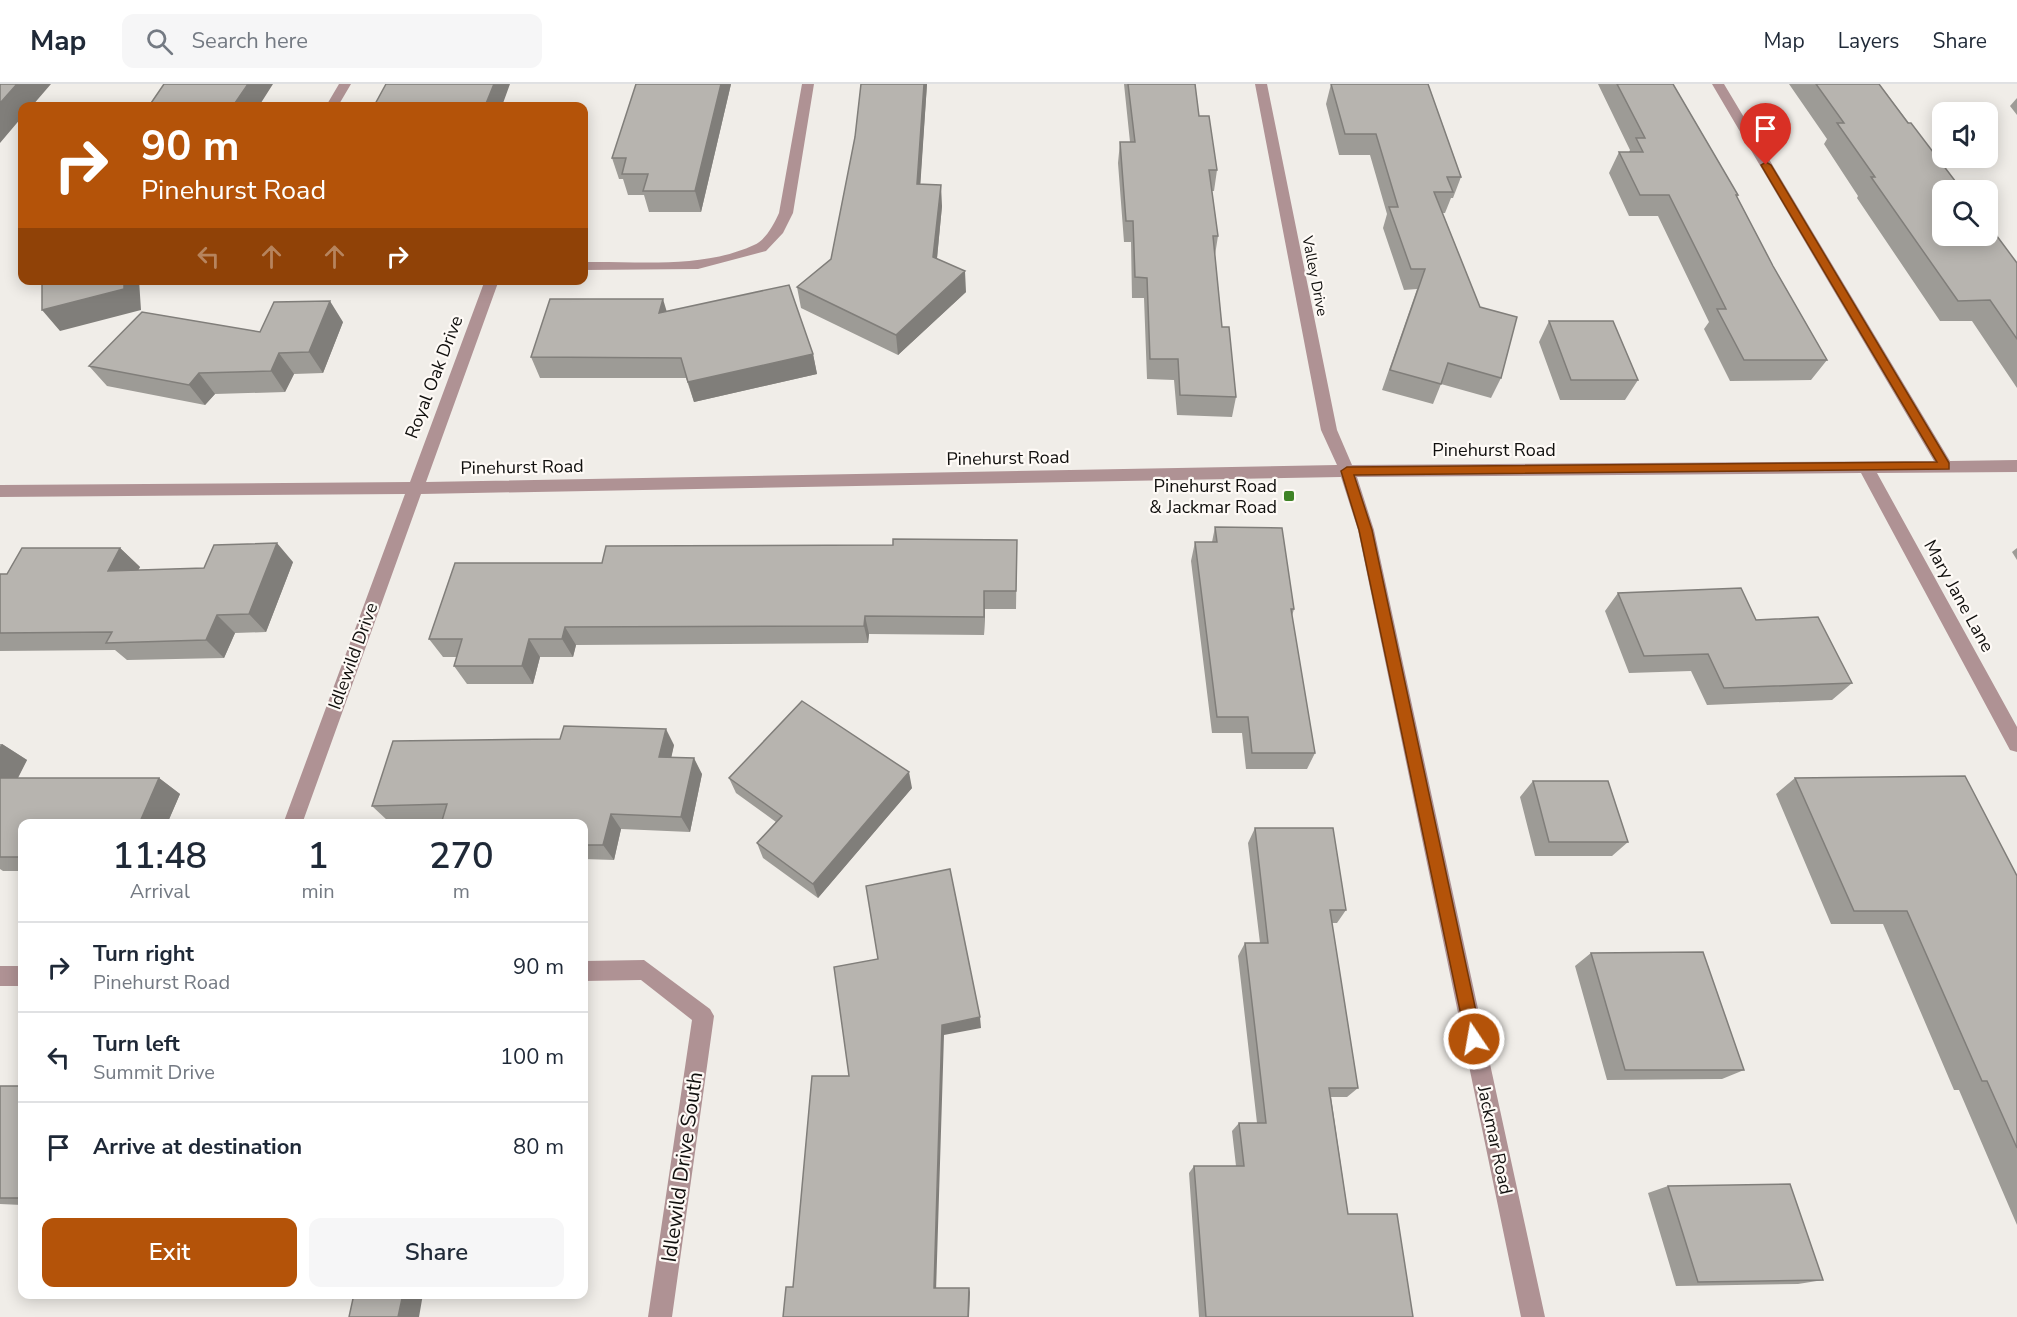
<!DOCTYPE html>
<html lang="en">
<head>
<meta charset="utf-8">
<style>
	body { margin:0; font-family:"Nunito Sans",sans-serif; background:#f6f6f7; color:#1f2937; height:100vh; display:flex; flex-direction:column; font-size:22px; white-space:nowrap }
	* { box-sizing:border-box; margin:0 }
	p { font-size:20px; color:#747a83 }
	.icon { flex:none; width:33px; height:33px; fill:none; stroke:currentColor; stroke-width:2; stroke-linecap:round; stroke-linejoin:round }
	.map { position:relative; flex:1; overflow:hidden }
	.panel { position:absolute; left:18px; top:735px; width:570px; height:480px; display:flex; flex-direction:column; background:#fff; border-radius:12px; box-shadow:0 3px 15px #0003 }
	.panel>* { flex:none }
	.banner { position:absolute; left:18px; top:18px; width:570px; height:183px; border-radius:12px; box-shadow:0 3px 15px #0003; background:#b45309; color:#fff; overflow:hidden }
	.fabs { position:absolute; left:1932px; top:18px; display:grid; gap:12px }
	.fabs a { display:grid; place-items:center; width:66px; height:66px; border-radius:12px; background:#fff; box-shadow:0 3px 15px #0003; font-size:30px }
	.pin { position:absolute; display:grid; place-items:center; width:51px; height:51px; color:#fff; margin:-62px -26px; border-radius:50% 50% 50% 0; rotate:-45deg; box-shadow:0 0 6px #0007 }
	.pin .icon { rotate:45deg }
	.me { position:absolute; width:66px; margin:-33px; rotate:348deg; stroke-linejoin:round; filter:drop-shadow(0 0 4px #0008) }
	.turn { display:flex; align-items:center; gap:21px; height:126px; padding:0 24px; font-size:27px }
	.turn .icon { width:78px; height:78px; stroke-width:2.5 }
	.turn b { display:block; font-size:42px; line-height:51px }
	.lanes { display:flex; align-items:center; height:57px; padding:0 24px; background:#0003; justify-content:center; gap:30px; direction:ltr }
	.lanes .off { opacity:.35 }
	.eta { display:flex; justify-content:space-evenly; align-items:center; height:102px; text-align:center }
	.eta b { font-size:36px; font-weight:600; line-height:42px }
	.cta { display:flex; gap:12px; margin-top:auto; padding:12px 24px }
	.cta a { flex:1; height:69px; border-radius:12px; background:#b45309; color:#fff; font-size:24px; font-weight:600; line-height:69px; text-align:center }
	.cta a+a { background:#f6f6f7; color:#1f2937 }
	ul { padding:0; list-style:none }
	li { display:flex; align-items:center; gap:18px; height:90px; padding:0 24px; border-top:2px solid #e0e1e3 }
	li div { flex:1 }
	li b { display:block; font-size:22px }
	li em { font-style:normal }
	header { display:flex; align-items:center; gap:36px; box-sizing:border-box; height:84px; padding:0 30px; background:#fff; border-bottom:2px solid #e0e1e3 }
	header strong { font-size:28px }
	nav { display:flex; gap:33px; margin-inline-start:auto; font-size:21px }
	.search { width:420px; height:54px; background:#f6f6f7; display:flex; align-items:center; gap:15px; box-sizing:border-box; padding:0 21px; border-radius:12px; color:#747a83; font-size:22px }
	.map>svg:first-child { display:block }
	.lines { fill:none; stroke-linecap:round; stroke-linejoin:round }
	.minor { fill:#af9294; fill-rule:evenodd }
	.wall { fill:#9d9b96 }
	.shaded-wall { fill:#807e7a }
	.building { fill:#b7b4af; stroke:#807e7a; stroke-width:1.5 }
	.route { fill:#b45309; stroke:#753606; stroke-width:1.5 }
	.poi-dot { fill:#3f8326; stroke:#fefaf6; stroke-width:2 }
	.labels { text-anchor:middle; stroke-width:4.5; stroke-linejoin:round; paint-order:stroke }
	.far-street-label { font-size:15px; fill:#100f0d; stroke:#fefaf6 }
	.street-label { font-size:18px; fill:#100f0d; stroke:#fefaf6 }
	.poi-label { font-size:18px; fill:#100f0d; stroke:#fefaf6; text-anchor:end }
	.near-street-label { font-size:21px; fill:#100f0d; stroke:#fefaf6 }
</style>
</head>
<body>
<header>
<strong>Map</strong>
<div class="search"><svg class="icon" aria-label="search" viewBox="0 0 24 24"><circle cx="10" cy="10" r="6"/><path d="M15 15l6 6"/></svg>Search here</div>
<nav><a>Map</a><a>Layers</a><a>Share</a></nav>
</header>
<div class="map">
<svg width="2017" height="1233" viewBox="0 0 2017 1233">
	<rect width="100%" height="100%" fill="#f0ede8"/>
	<g class="lines">
		<path class="minor" d="M 339,0 L 351,0 L 338,22 L 326,22 Z
			M 802,0 L 814,0 L 793,129 L 783,149 L 766,167 L 698,185 L 584,186 L 584,178 C 639,177 702,185 754,161 C 766,156 774,140 779,129 Z
			M 1255,0 L 1267,0 L 1337,346 L 1352,381 L 1934,377 L 1712,0 L 1724,0 L 1950,377 L 2017,376 L 2017,388 L 1877,389 L 2017,643 L 2017,668 L 2010,666 L 1861,389 L 1357,393 L 1374,446 L 1545,1233 L 1521,1233 L 1358,446 L 1341,393 L 421,410 L 302,740 L 283,740 L 405,410 L 0,413 L 0,401 L 410,398 L 485,196 L 499,196 L 426,398 L 1337,381 L 1321,346 Z
			M 644,876 L 710,925 L 714,932 L 672,1233 L 648,1233 L 692,936 L 641,896 L 584,897 L 584,877 Z
			M 0,882 L 22,882 L 22,902 L 0,902 Z"/>
	</g>
	<path class="wall" d="M 731,0 L 701,128 L 649,128 L 644,111 L 628,111 L 623,95 L 619,95 L 612,74 Z
		M 861,0 L 927,0 L 920,100 L 942,122 L 937,175 L 966,208 L 898,271 L 801,224 L 797,203 L 831,175 L 855,53 Z
		M 1124,0 L 1195,0 L 1199,32 L 1217,86 L 1214,107 L 1212,107 L 1218,152 L 1215,171 L 1222,243 L 1236,313 L 1232,333 L 1177,331 L 1174,296 L 1147,295 L 1144,214 L 1132,214 L 1131,158 L 1124,158 L 1118,79 L 1120,58 L 1130,58 Z
		M 1331,0 L 1428,0 L 1461,93 L 1453,114 L 1451,114 L 1445,129 L 1442,129 L 1501,294 L 1491,314 L 1441,300 L 1433,320 L 1382,306 L 1417,205 L 1404,206 L 1383,144 L 1387,130 L 1370,71 L 1339,71 L 1326,20 Z
		M 1598,0 L 1673,0 L 1738,111 L 1737,113 L 1773,182 L 1827,276 L 1811,296 L 1730,297 L 1704,245 L 1709,238 L 1658,132 L 1629,132 L 1609,89 L 1619,68 L 1629,68 L 1630,66 Z
		M 1789,0 L 1879,0 L 2017,179 L 2017,304 L 1972,237 L 1940,237 L 1857,114 L 1858,112 L 1824,60 L 1827,55 Z
		M 2017,14 L 2017,31 L 2010,22 Z
		M 667,228 L 813,270 L 817,290 L 694,318 L 686,294 L 540,294 L 531,273 Z
		M 1549,237 L 1638,296 L 1625,316 L 1560,316 L 1539,258 Z
		M 343,238 L 323,289 L 294,290 L 285,308 L 215,310 L 205,321 L 107,302 L 89,282 L 260,248 Z
		M 1215,443 L 1294,525 L 1292,532 L 1315,669 L 1307,685 L 1246,685 L 1242,649 L 1212,649 L 1191,477 L 1195,458 L 1212,458 Z
		M 1017,456 L 1016,525 L 985,525 L 984,551 L 869,550 L 868,559 L 576,561 L 573,573 L 540,573 L 533,600 L 467,600 L 454,582 L 457,573 L 443,573 L 429,555 L 602,479 L 893,461 Z
		M 120,464 L 140,483 L 138,486 L 204,484 L 293,478 L 266,548 L 235,549 L 224,574 L 127,576 L 115,566 L 0,567 L 0,490 L 7,490 Z
		M 2017,464 L 2017,476 L 2012,468 Z
		M 1618,509 L 1756,536 L 1852,599 L 1832,616 L 1707,621 L 1691,587 L 1629,589 L 1605,527 Z
		M 0,660 L 2,660 L 27,676 L 18,694 L 159,694 L 180,710 L 167,740 L 22,740 L 22,787 L 3,787 L 0,785 Z
		M 674,661 L 671,673 L 702,690 L 690,748 L 621,745 L 614,776 L 584,775 L 584,740 L 442,736 L 388,737 L 372,722 Z
		M 729,694 L 912,704 L 818,814 L 763,774 L 757,759 L 776,738 L 736,709 Z
		M 1795,694 L 2017,792 L 2017,1141 L 1959,1006 L 1954,1006 L 1883,840 L 1831,840 L 1776,710 Z
		M 1533,697 L 1628,758 L 1612,772 L 1535,772 L 1520,713 Z
		M 1255,744 L 1346,826 L 1337,839 L 1332,839 L 1358,1004 L 1347,1013 L 1331,1013 L 1348,1130 L 1413,1233 L 1199,1233 L 1189,1089 L 1194,1082 L 1236,1082 L 1232,1047 L 1239,1039 L 1257,1039 L 1238,872 L 1245,859 L 1260,859 L 1248,759 Z
		M 1591,869 L 1744,986 L 1722,995 L 1607,996 L 1575,882 Z
		M 0,1002 L 22,1002 L 22,1121 L 0,1120 Z
		M 1668,1102 L 1823,1196 L 1798,1200 L 1676,1202 L 1648,1109 Z"/>
	<path class="shaded-wall" d="M 17,0 L 51,0 L 32,22 L 22,22 L 22,33 L 0,59 L 0,19 Z
		M 248,0 L 273,0 L 259,22 L 233,22 Z
		M 494,0 L 510,0 L 502,22 L 485,22 Z
		M 721,0 L 731,0 L 701,128 L 695,107 Z
		M 924,0 L 927,0 L 919,121 L 917,100 Z
		M 941,101 L 942,122 L 935,194 L 933,173 Z
		M 965,187 L 966,208 L 898,271 L 896,251 Z
		M 124,196 L 139,196 L 141,226 L 60,247 L 42,226 Z
		M 663,215 L 669,235 L 659,229 Z
		M 330,217 L 343,238 L 323,289 L 309,268 Z
		M 279,269 L 294,290 L 285,308 L 271,287 Z
		M 813,270 L 817,290 L 694,318 L 688,298 Z
		M 199,289 L 215,310 L 205,321 L 189,301 Z
		M 277,459 L 293,478 L 266,548 L 249,530 Z
		M 120,464 L 140,483 L 128,506 L 108,487 Z
		M 984,507 L 985,525 L 984,551 Z
		M 217,531 L 235,549 L 224,574 L 206,556 Z
		M 865,532 L 869,550 L 868,559 L 864,542 Z
		M 565,543 L 576,561 L 573,573 L 562,555 Z
		M 529,555 L 540,573 L 533,600 L 522,582 Z
		M 666,645 L 674,661 L 668,689 L 659,673 Z
		M 2,660 L 27,676 L 10,709 L 0,703 L 0,663 Z
		M 694,674 L 702,690 L 690,748 L 681,733 Z
		M 909,688 L 912,704 L 818,814 L 813,800 Z
		M 159,694 L 180,710 L 167,740 L 139,740 Z
		M 611,730 L 621,745 L 614,776 L 603,761 Z
		M 980,933 L 981,944 L 944,951 L 936,1208 L 934,1204 L 942,941 Z
		M 969,1204 L 970,1208 L 969,1233 L 968,1233 Z
		M 403,1210 L 423,1210 L 419,1233 L 398,1233 Z"/>
	<path class="building" d="M 0,0 L 17,0 L 0,19 Z
		M 164,0 L 248,0 L 233,22 L 149,22 Z
		M 386,0 L 494,0 L 485,22 L 374,22 Z
		M 636,0 L 721,0 L 695,107 L 643,107 L 648,90 L 622,90 L 626,74 L 612,74 Z
		M 861,0 L 924,0 L 917,100 L 941,101 L 933,173 L 965,187 L 896,251 L 797,203 L 831,175 L 855,53 Z
		M 1128,0 L 1195,0 L 1199,32 L 1209,32 L 1217,86 L 1209,86 L 1218,152 L 1213,152 L 1222,243 L 1229,243 L 1236,313 L 1180,311 L 1178,275 L 1150,275 L 1147,194 L 1135,193 L 1133,137 L 1126,137 L 1120,58 L 1135,58 Z
		M 1331,0 L 1428,0 L 1461,93 L 1447,93 L 1453,108 L 1434,108 L 1480,223 L 1517,233 L 1501,294 L 1448,279 L 1441,300 L 1390,286 L 1425,185 L 1411,185 L 1389,123 L 1398,123 L 1376,50 L 1345,50 Z
		M 1617,0 L 1673,0 L 1738,111 L 1736,111 L 1773,182 L 1827,276 L 1744,276 L 1717,225 L 1726,225 L 1669,111 L 1640,111 L 1619,68 L 1643,68 L 1636,54 L 1645,54 Z
		M 1816,0 L 1879,0 L 1908,39 L 1911,39 L 1962,106 L 1942,106 L 1942,152 L 1988,152 L 1988,140 L 2017,179 L 2017,255 L 1990,216 L 1958,217 L 1871,93 L 1875,93 L 1837,39 L 1844,39 Z
		M 42,196 L 124,196 L 124,205 L 42,226 Z
		M 789,201 L 813,270 L 688,298 L 681,274 L 531,273 L 550,215 L 663,215 L 659,229 Z
		M 330,217 L 309,268 L 279,269 L 271,287 L 199,289 L 189,301 L 89,282 L 142,228 L 260,248 L 274,218 Z
		M 1549,237 L 1613,237 L 1638,296 L 1571,296 Z
		M 1215,443 L 1282,444 L 1294,525 L 1291,525 L 1315,669 L 1252,669 L 1248,633 L 1217,633 L 1195,458 L 1217,458 Z
		M 893,455 L 1017,456 L 1016,507 L 984,507 L 984,533 L 865,532 L 864,542 L 565,543 L 562,555 L 529,555 L 522,582 L 454,582 L 462,555 L 429,555 L 455,479 L 602,479 L 606,462 L 893,461 Z
		M 277,459 L 249,530 L 217,531 L 206,556 L 106,559 L 112,548 L 0,549 L 0,490 L 7,490 L 22,464 L 120,464 L 108,487 L 204,484 L 214,461 Z
		M 1741,504 L 1756,536 L 1818,533 L 1852,599 L 1724,604 L 1708,570 L 1644,572 L 1618,509 Z
		M 802,617 L 909,688 L 813,800 L 757,759 L 782,732 L 729,694 Z
		M 564,642 L 666,645 L 659,673 L 694,674 L 681,733 L 611,730 L 603,761 L 584,761 L 584,740 L 441,740 L 447,720 L 372,722 L 393,657 L 560,655 Z
		M 1965,692 L 2017,792 L 2017,1064 L 1987,997 L 1982,997 L 1907,827 L 1854,827 L 1795,694 Z
		M 0,694 L 159,694 L 139,740 L 22,740 L 22,773 L 0,773 Z
		M 1533,697 L 1608,697 L 1628,758 L 1549,758 Z
		M 1255,744 L 1333,744 L 1346,826 L 1330,826 L 1358,1004 L 1329,1004 L 1348,1130 L 1397,1130 L 1413,1233 L 1206,1233 L 1194,1082 L 1244,1082 L 1239,1039 L 1266,1039 L 1245,859 L 1268,859 Z
		M 950,785 L 980,933 L 942,941 L 934,1204 L 969,1204 L 968,1233 L 783,1233 L 786,1203 L 793,1203 L 812,992 L 849,992 L 834,883 L 878,875 L 866,802 Z
		M 1703,868 L 1744,986 L 1625,986 L 1591,869 Z
		M 0,1002 L 22,1002 L 22,1114 L 0,1114 Z
		M 1790,1100 L 1823,1196 L 1698,1198 L 1668,1102 Z
		M 354,1210 L 403,1210 L 398,1233 L 349,1233 Z"/>
	<path class="route" d="M 1766,78 L 1771,81 L 1949,379 L 1949,385 L 1354,391 L 1372,446 L 1482,955 L 1480,961 L 1474,963 L 1468,961 L 1466,955 L 1359,446 L 1341,387 L 1347,383 L 1937,378 L 1761,81 Z"/>
	<rect class="poi-dot" x="1283" y="406" width="12" height="12" rx="3"/>
	<g class="labels">
		<g class="far-street-label">
			<text transform="translate(1315 192) rotate(79)" y="5">Valley Drive</text>
		</g>
		<g class="street-label">
			<text transform="translate(434 293) rotate(-69)" y="6">Royal Oak Drive</text>
			<text x="1494" y="372">Pinehurst Road</text>
			<text transform="translate(1008 374) rotate(-1)" y="6">Pinehurst Road</text>
			<text transform="translate(522 383) rotate(-1)" y="6">Pinehurst Road</text>
			<text transform="translate(1959 512) rotate(61)" y="6">Mary Jane Lane</text>
			<text transform="translate(353 572) rotate(-70)" y="6">Idlewild Drive</text>
			<text transform="translate(1495 1056) rotate(78)" y="6">Jackmar Road</text>
		</g>
		<g class="poi-label">
			<text x="1277" y="408">Pinehurst Road<tspan x="1277" dy="21">&amp; Jackmar Road</tspan></text>
		</g>
		<g class="near-street-label">
			<text transform="translate(682 1083) rotate(-82)" y="7">Idlewild Drive South</text>
		</g>
	</g>
</svg>
<div class="fabs">
<a><svg class="icon" aria-label="sound" viewBox="0 0 24 24"><path d="M4 9h4l5-4v14l-5-4H4zM17 9q2 3 0 6"/></svg></a>
<a><svg class="icon" aria-label="search" viewBox="0 0 24 24"><circle cx="10" cy="10" r="6"/><path d="M15 15l6 6"/></svg></a>
</div>
<div class="pin" style="left:1766px;top:81px;background:#d93025"><svg class="icon" aria-label="arrive" viewBox="0 0 24 24"><path d="M6 21V4h12l-3 4 3 4H6"/></svg></div>
<svg class="me" style="left:1474px;top:955px" viewBox="-20 -20 40 40"><circle r="17" fill="#b45309" stroke="#fff" stroke-width="3"/><path d="M0-11L8 9 0 5-8 9z" fill="#fff"/></svg>
<div class="banner">
<div class="turn"><svg class="icon" aria-label="right" viewBox="0 0 24 24"><path d="M7 20v-9h11M14 6l5 5-5 5"/></svg><div><b>90 m</b>Pinehurst Road</div></div>
<div class="lanes"><svg class="icon off" aria-label="left" viewBox="0 0 24 24"><path d="M17 20v-9H6M10 6l-5 5 5 5"/></svg><svg class="icon off" aria-label="ahead" viewBox="0 0 24 24"><path d="M12 20V5M6 11l6-6 6 6"/></svg><svg class="icon off" aria-label="ahead" viewBox="0 0 24 24"><path d="M12 20V5M6 11l6-6 6 6"/></svg><svg class="icon" aria-label="right" viewBox="0 0 24 24"><path d="M7 20v-9h11M14 6l5 5-5 5"/></svg></div>
</div>
<section class="panel">
<div class="eta">
<div><b>11:48</b><p>Arrival</p></div>
<div><b>1</b><p>min</p></div>
<div><b>270</b><p>m</p></div>
</div>
<ul>
<li><svg class="icon" aria-label="right" viewBox="0 0 24 24"><path d="M7 20v-9h11M14 6l5 5-5 5"/></svg><div><b>Turn right</b><p>Pinehurst Road</p></div><em>90 m</em></li>
<li><svg class="icon" aria-label="left" viewBox="0 0 24 24"><path d="M17 20v-9H6M10 6l-5 5 5 5"/></svg><div><b>Turn left</b><p>Summit Drive</p></div><em>100 m</em></li>
<li><svg class="icon" aria-label="arrive" viewBox="0 0 24 24"><path d="M6 21V4h12l-3 4 3 4H6"/></svg><div><b>Arrive at destination</b></div><em>80 m</em></li>
</ul>
<div class="cta"><a>Exit</a><a>Share</a></div>
</section>
</div>
</body>
</html>
